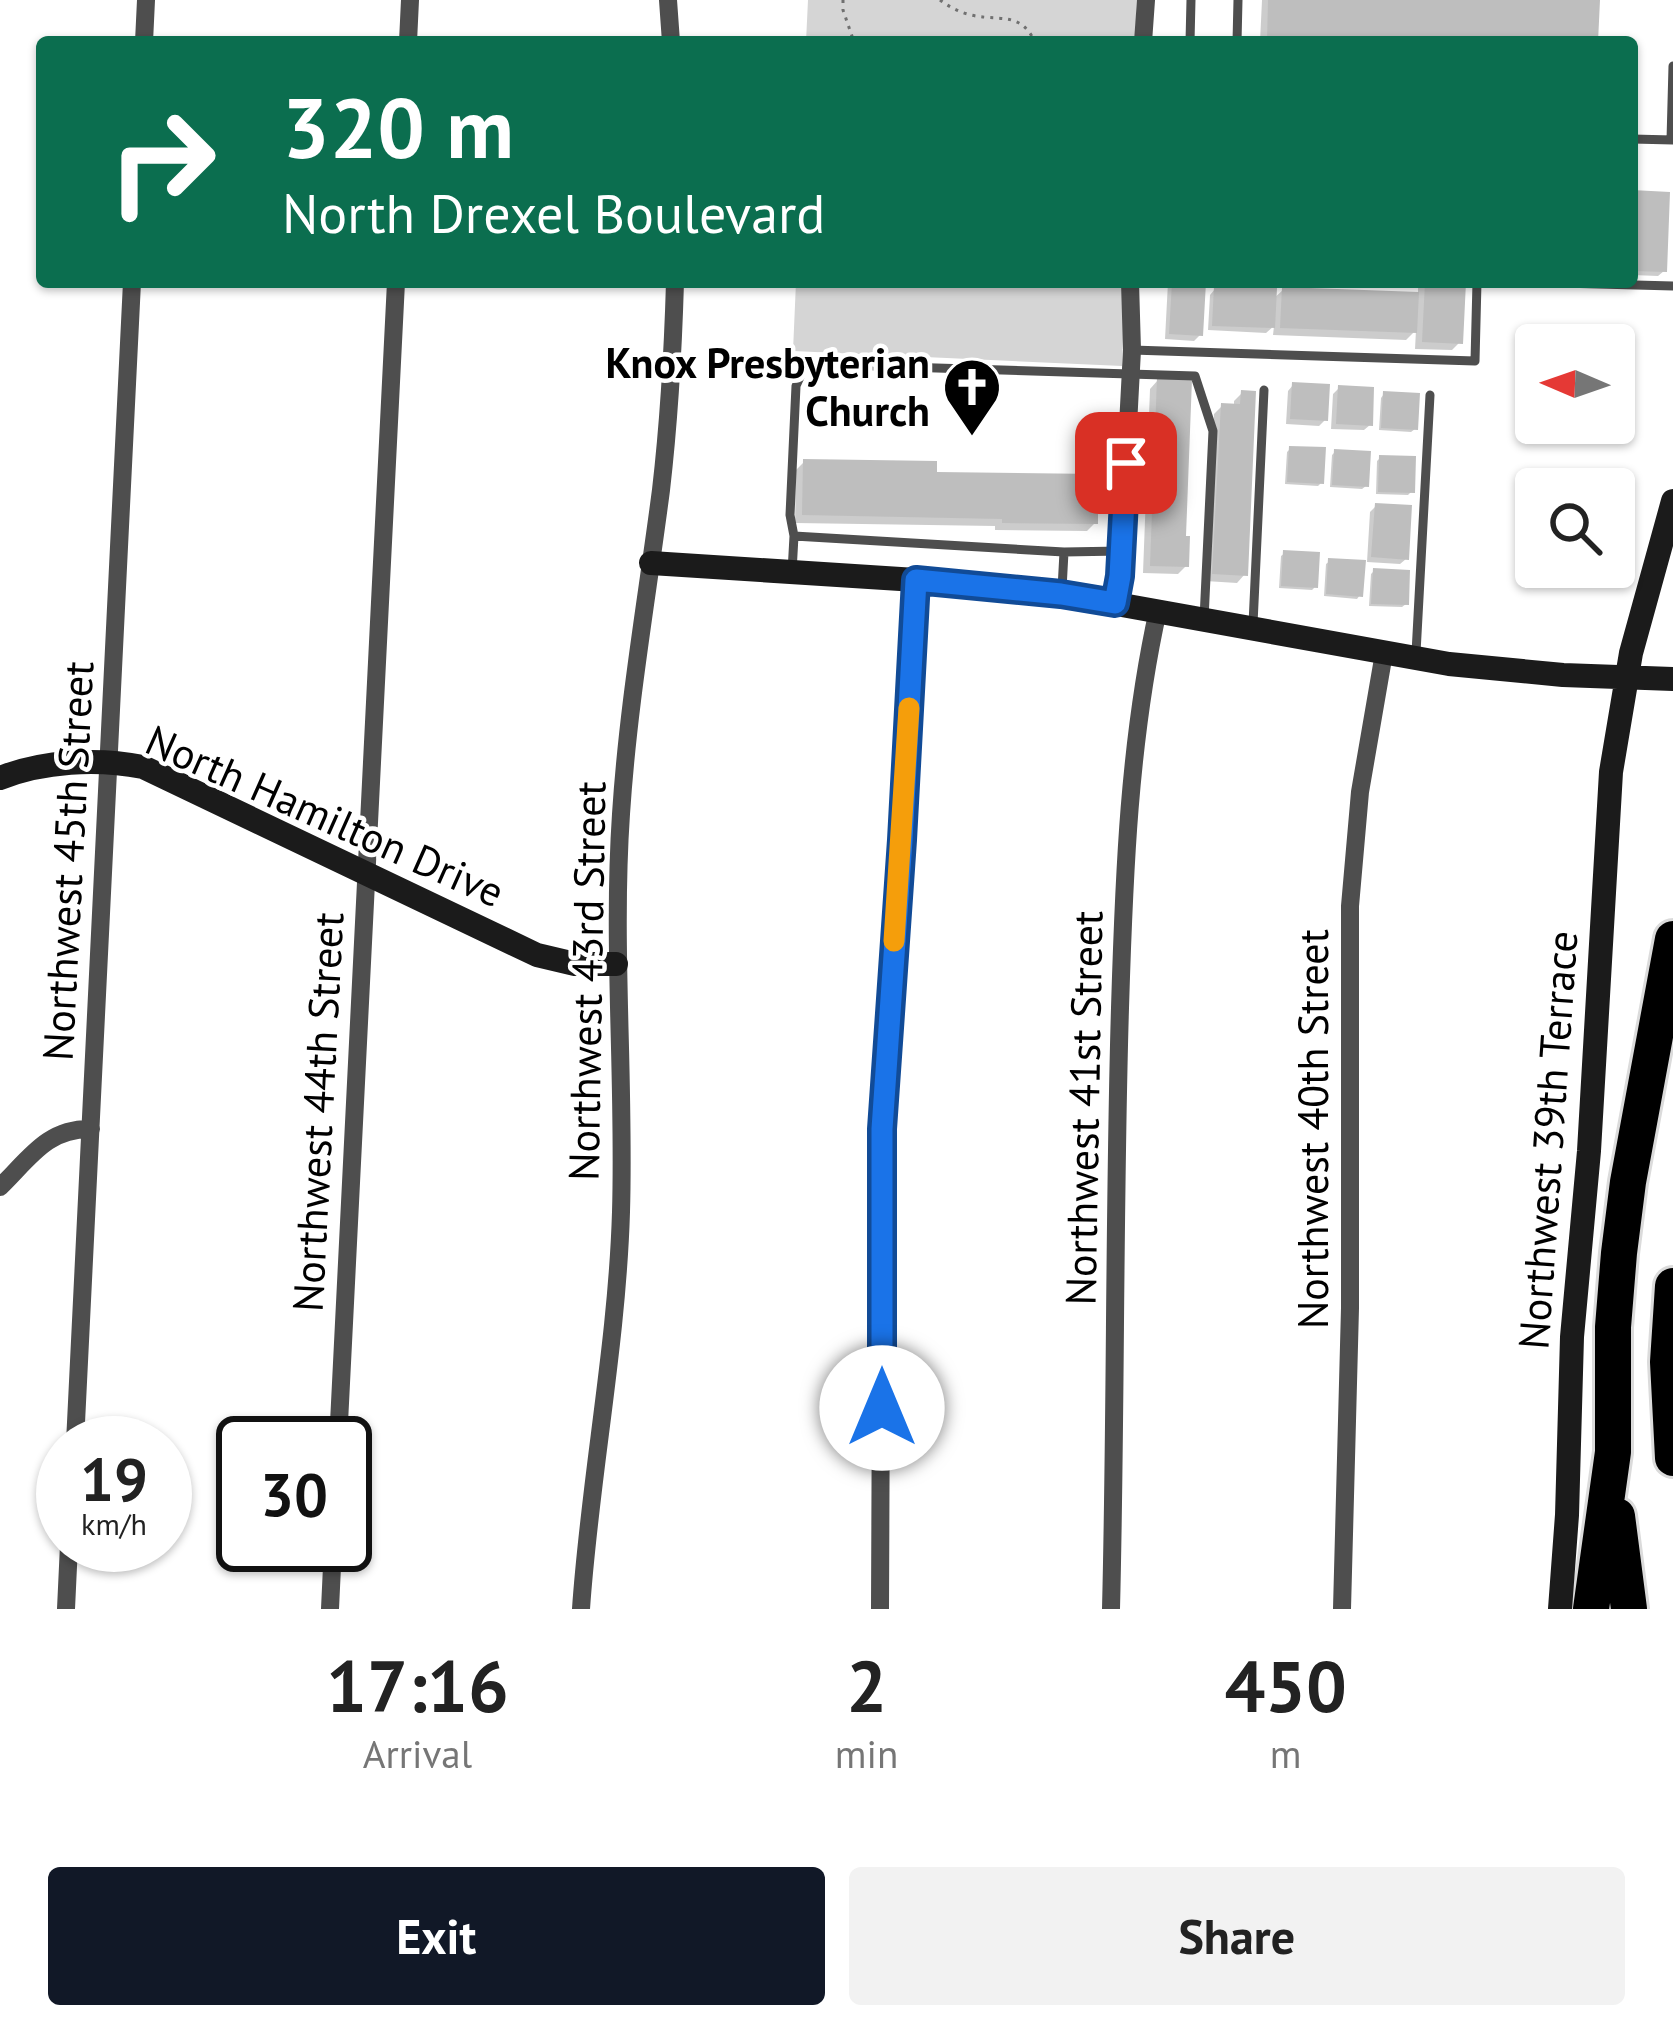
<!DOCTYPE html>
<html lang="en">
<head>
<meta charset="utf-8">
<style>
	body { margin:0; font-family:"PT Sans",sans-serif; background:#f2f2f2; color:#222; height:100vh; display:flex; flex-direction:column; font-size:45px; white-space:nowrap }
	* { box-sizing:border-box; margin:0 }
	p { font-size:39px; color:#767676 }
	.icon { flex:none; width:66px; height:66px; fill:none; stroke:currentColor; stroke-width:2; stroke-linecap:round; stroke-linejoin:round }
	.map { position:relative; height:1609px; overflow:hidden }
	.side { display:flex; flex-direction:column; background:#fff; flex:1 }
	.side>* { flex:none }
	.hud { position:absolute; left:36px; top:36px; width:1602px; height:252px; border-radius:12px; box-shadow:0 3px 9px #0004; background:#0b6e4f; color:#fff; overflow:hidden }
	.needle { width:78px; rotate:272deg }
	.controls { position:absolute; left:1515px; top:324px; display:grid; gap:24px }
	.controls a { display:grid; place-items:center; width:120px; height:120px; border-radius:12px; background:#fff; box-shadow:0 3px 9px #0004; font-size:60px }
	.speed { position:absolute; left:36px; top:1416px; display:flex; gap:24px; font-size:60px; font-weight:700; text-align:center }
	.speed>* { display:grid; place-content:center; width:156px; height:156px; border-radius:50%; background:#fff; box-shadow:0 3px 9px #0004; line-height:1 }
	.speed small { font-size:30px; font-weight:400 }
	.speed .limit { border:6px solid #111; border-radius:18px; background:#fff; color:#111 }
	.pin { position:absolute; display:grid; place-items:center; width:102px; height:102px; color:#fff; margin:-51px; border-radius:24px; box-shadow:0 6px 18px #0006 }
	.me { position:absolute; width:132px; margin:-66px; rotate:0deg; stroke-linejoin:round; filter:drop-shadow(0 0 9px #0008) }
	.turn { display:flex; align-items:center; gap:42px; height:252px; padding:0 48px; font-size:54px }
	.turn .icon { width:156px; height:156px; stroke-width:2.5 }
	.turn b { display:block; font-size:84px; line-height:102px }
	.eta { display:flex; justify-content:space-evenly; align-items:center; height:204px; text-align:center }
	.eta b { font-size:72px; font-weight:600; line-height:84px }
	.action { display:flex; gap:24px; margin-top:auto; padding:24px 48px }
	.action a { flex:1; height:138px; border-radius:12px; background:#111827; color:#fff; font-size:48px; font-weight:600; line-height:138px; text-align:center }
	.action a+a { background:#f2f2f2; color:#222 }
	.map>svg:first-child { display:block }
	.green { fill:#d5d5d5 }
	.shadow { fill:#0003 }
	.building { fill:#bebebe }
	.lines { fill:none; stroke-linecap:round; stroke-linejoin:round }
	.highway-casing { stroke:#dbdbdb; stroke-width:42 }
	.path { stroke:#707070; stroke-width:3; stroke-dasharray:3 6; stroke-linecap:butt }
	.lane { stroke:#4e4e4e; stroke-width:9 }
	.street { stroke:#4e4e4e; stroke-width:18 }
	.secondary { stroke:#1b1b1b; stroke-width:24 }
	.highway { stroke:#000; stroke-width:36 }
	.route-casing { stroke:#114b97; stroke-width:30 }
	.route { stroke:#1a73e8; stroke-width:21 }
	.slow { stroke:#f59e0b; stroke-width:21 }
	.labels { text-anchor:middle; stroke-width:9; stroke-linejoin:round; paint-order:stroke }
	.poi-label { font-size:42px; font-weight:bold; fill:#000; stroke:#fff; text-anchor:end }
	.street-label { font-size:42px; fill:#000; stroke:#fff }
</style>
</head>
<body>
<div class="map">
<svg width="1673" height="1609" viewBox="0 0 1673 1609">
	<rect width="100%" height="100%" fill="#fff"/>
	<path class="green" d="M 808,0 L 1137,0 L 1135,42 L 806,42 Z
		M 796,282 L 1125,282 L 1122,366 L 793,351 Z"/>
	<path class="shadow" d="M 1262,0 L 1596,0 L 1595,42 L 1260,42 Z
		M 1632,193 L 1664,271 L 1658,276 L 1632,275 Z
		M 1168,282 L 1203,282 L 1200,335 L 1194,341 L 1165,339 Z
		M 1418,282 L 1463,282 L 1460,342 L 1452,350 L 1415,349 L 1416,330 L 1406,340 L 1273,335 L 1274,326 L 1266,333 L 1208,330 L 1210,295 L 1215,289 L 1273,299 L 1283,290 L 1418,295 Z
		M 1158,380 L 1186,566 L 1178,574 L 1143,573 L 1150,389 Z
		M 1293,385 L 1325,420 L 1319,426 L 1286,424 L 1288,391 Z
		M 1339,388 L 1370,425 L 1364,430 L 1331,429 L 1333,394 Z
		M 1242,393 L 1245,574 L 1237,583 L 1205,581 L 1214,414 L 1222,406 L 1234,407 L 1234,401 Z
		M 1384,394 L 1415,429 L 1411,432 L 1379,430 L 1381,398 Z
		M 1290,449 L 1321,483 L 1318,486 L 1285,484 L 1287,452 Z
		M 1335,452 L 1366,486 L 1362,489 L 1330,487 L 1332,455 Z
		M 1380,458 L 1412,491 L 1408,495 L 1376,494 L 1377,461 Z
		M 804,462 L 934,475 L 1095,523 L 1087,531 L 995,530 L 995,526 L 795,523 L 796,470 Z
		M 1376,506 L 1406,559 L 1400,564 L 1367,562 L 1370,512 Z
		M 1285,553 L 1315,587 L 1312,590 L 1279,588 L 1281,556 Z
		M 1330,561 L 1360,595 L 1357,599 L 1324,596 L 1326,564 Z
		M 1374,571 L 1406,604 L 1402,607 L 1369,606 L 1371,574 Z"/>
	<path class="building" d="M 1268,0 L 1600,0 L 1598,42 L 1267,42 Z
		M 1632,190 L 1670,192 L 1667,272 L 1632,271 Z
		M 1172,282 L 1206,282 L 1203,336 L 1169,334 Z
		M 1425,282 L 1466,282 L 1463,344 L 1422,342 Z
		M 1214,286 L 1277,288 L 1275,328 L 1212,326 Z
		M 1282,287 L 1419,292 L 1417,333 L 1280,328 Z
		M 1157,377 L 1192,379 L 1186,536 L 1190,536 L 1189,567 L 1150,566 Z
		M 1292,382 L 1330,384 L 1328,421 L 1290,419 Z
		M 1338,385 L 1374,387 L 1373,426 L 1336,424 Z
		M 1241,390 L 1256,391 L 1248,576 L 1212,574 L 1221,403 L 1240,404 Z
		M 1383,391 L 1420,393 L 1418,430 L 1381,428 Z
		M 1289,446 L 1326,447 L 1324,484 L 1287,482 Z
		M 1334,449 L 1371,451 L 1369,487 L 1332,485 Z
		M 1379,455 L 1416,456 L 1415,493 L 1378,492 Z
		M 803,459 L 937,461 L 937,472 L 1098,474 L 1098,524 L 1002,523 L 1002,519 L 802,515 Z
		M 1375,503 L 1412,505 L 1409,560 L 1371,557 Z
		M 1283,550 L 1320,552 L 1318,588 L 1281,586 Z
		M 1328,558 L 1366,560 L 1363,597 L 1326,594 Z
		M 1373,568 L 1410,570 L 1409,605 L 1371,604 Z"/>
	<g class="lines">
		<defs>
			<path id="highway" d="M 1673,1286 L 1668,1362 L 1673,1458
				M 1617,1516 L 1629,1609
				M 1591,1609 L 1613,1452 L 1613,1327 L 1619,1253 L 1628,1182 L 1673,939"/>
		</defs>
		<use href="#highway" class="highway-casing"/>
		<path class="path" d="M 843,0 L 843,10 L 854,42
			M 940,0 C 985,34 1015,0 1035,42"/>
		<path class="lane" d="M 1190,42 L 1191,0
			M 1237,42 L 1238,0
			M 1632,139 L 1673,140
			M 1671,140 L 1673,66
			M 1520,282 L 1673,286
			M 1132,350 L 1475,361 L 1477,282
			M 794,536 L 1064,552 L 1121,551
			M 792,572 L 794,536 L 790,515 L 796,386 L 806,364 L 1195,376 L 1213,431 L 1204,619
			M 1062,589 L 1064,552
			M 1253,624 L 1264,390
			M 1416,653 L 1430,395"/>
		<path class="street" d="M 668,0 L 671,42
			M 144,42 L 146,0
			M 408,42 L 410,0
			M 1143,42 L 1146,0
			M 1115,603 L 1120,576 L 1132,350 L 1130,282
			M 0,1187 C 29,1159 47,1128 91,1129
			M 75,1443 L 132,282
			M 338,1443 L 396,282
			M 66,1609 L 69,1545
			M 330,1609 L 333,1545
			M 581,1609 C 590,1476 617,1346 621,1212 C 625,1079 612,947 621,814 C 628,705 647,598 661,490 C 669,421 673,351 675,282
			M 880,1609 L 882,1129 L 916,580
			M 1111,1609 C 1116,1409 1114,1208 1120,1008 C 1124,875 1129,741 1158,610
			M 1342,1609 L 1350,1308 L 1350,906 L 1360,792 L 1384,653"/>
		<path class="secondary" d="M 651,563 L 916,580 L 1061,594 L 1449,664 L 1563,675 L 1673,679
			M 0,778 C 43,761 97,758 143,767 L 537,955 L 575,964 L 616,964
			M 1560,1609 L 1567,1515 L 1572,1337 L 1589,1151 L 1611,772 L 1631,653 L 1673,501"/>
		<use href="#highway" class="highway"/>
	</g>
	<g class="lines">
		<defs>
			<path id="route" d="M 882,1408 L 882,1129 L 902,840 L 916,580 L 1061,594 L 1115,603 L 1120,576 L 1126,463"/>
		</defs>
		<use href="#route" class="route-casing"/>
		<use href="#route" class="route"/>
		<path class="slow" d="M 894,941 L 909,708"/>
	</g>
	<defs>
		<symbol id="church-pin" viewBox="-11 -11 22 30"><path d="M0 17L-7.5 6A9.5 9.5 0 1 1 7.5 6Z" fill="#000" stroke="#fff"/><path d="M-1.2-6h2.4v3.5h3.3v2.4h-3.3V6h-2.4V-.1h-3.3v-2.4h3.3Z" fill="#fff"/></symbol>
	</defs>
	<g fill-rule="evenodd">
		<use href="#church-pin" x="939" y="354" width="66" height="90"/>
	</g>
	<g class="labels">
		<g class="poi-label">
			<text x="930" y="378">Knox Presbyterian<tspan x="930" dy="48">Church</tspan></text>
		</g>
		<g class="street-label">
			<text transform="translate(325 816) rotate(24)" y="15">North Hamilton Drive</text>
			<text transform="translate(68 861) rotate(-87)" y="15">Northwest 45th Street</text>
			<text transform="translate(587 981) rotate(-89)" y="15">Northwest 43rd Street</text>
			<text transform="translate(1084 1108) rotate(-89)" y="15">Northwest 41st Street</text>
			<text transform="translate(318 1112) rotate(-87)" y="15">Northwest 44th Street</text>
			<text transform="translate(1313 1129) rotate(-90)" y="15">Northwest 40th Street</text>
			<text transform="translate(1548 1140) rotate(-86)" y="15">Northwest 39th Terrace</text>
		</g>
	</g>
</svg>
<div class="controls">
<a><svg class="needle" viewBox="-14 -14 28 28"><path d="M0-13l5 13h-10z" fill="#e53935"/><path d="M0 13l5-13h-10z" fill="#767676"/></svg></a>
<a><svg class="icon" aria-label="search" viewBox="0 0 24 24"><circle cx="10" cy="10" r="6"/><path d="M15 15l6 6"/></svg></a>
</div>
<div class="speed"><div>19<small>km/h</small></div><div class="limit">30</div></div>
<div class="pin" style="left:1126px;top:463px;background:#d93025"><svg class="icon" aria-label="arrive" viewBox="0 0 24 24"><path d="M6 21V4h12l-3 4 3 4H6"/></svg></div>
<svg class="me" style="left:882px;top:1408px" viewBox="-20 -20 40 40"><circle r="19" fill="#fff"/><path d="M0-13L10 11 0 6-10 11z" fill="#1a73e8"/></svg>
<div class="hud">
<div class="turn"><svg class="icon" aria-label="right" viewBox="0 0 24 24"><path d="M7 20v-9h11M14 6l5 5-5 5"/></svg><div><b>320 m</b>North Drexel Boulevard</div></div>
</div>
</div>
<section class="side">
<div class="eta">
<div><b>17:16</b><p>Arrival</p></div>
<div><b>2</b><p>min</p></div>
<div><b>450</b><p>m</p></div>
</div>
<div class="action"><a>Exit</a><a>Share</a></div>
</section>
</body>
</html>
